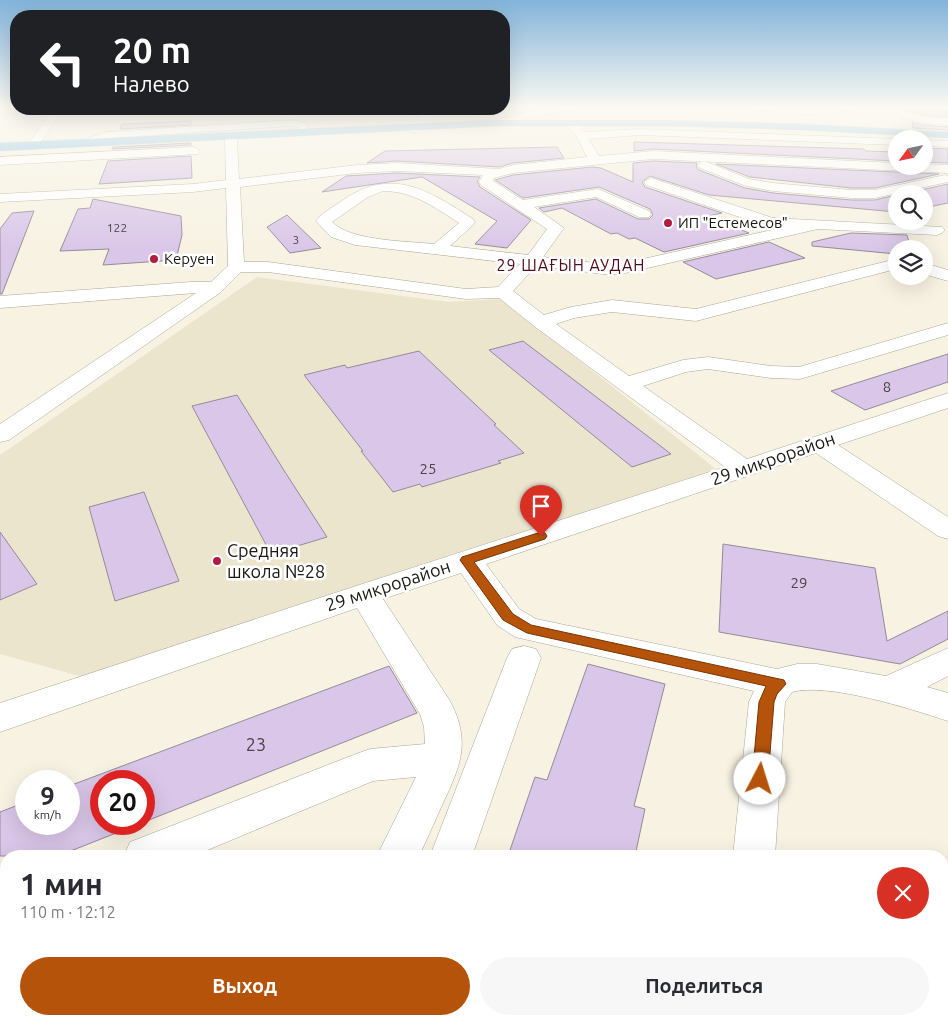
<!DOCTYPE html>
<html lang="ru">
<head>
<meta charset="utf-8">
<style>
	body { margin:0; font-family:Ubuntu,sans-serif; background:#f7f7f7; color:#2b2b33; height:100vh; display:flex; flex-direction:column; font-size:19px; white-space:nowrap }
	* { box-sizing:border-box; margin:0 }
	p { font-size:16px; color:#7c7c81 }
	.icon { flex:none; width:28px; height:28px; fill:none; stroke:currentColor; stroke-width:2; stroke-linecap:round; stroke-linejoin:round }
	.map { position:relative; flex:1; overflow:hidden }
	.drawer { position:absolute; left:0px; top:850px; width:949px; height:175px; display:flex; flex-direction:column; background:#fff; border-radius:20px 20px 0 0; box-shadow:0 5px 20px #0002 }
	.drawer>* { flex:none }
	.hud { position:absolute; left:10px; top:10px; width:500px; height:105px; border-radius:20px; box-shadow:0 5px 20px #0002; background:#202124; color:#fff; overflow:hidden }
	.needle { width:32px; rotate:237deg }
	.tools { position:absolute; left:888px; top:130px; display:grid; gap:10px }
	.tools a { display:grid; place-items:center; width:45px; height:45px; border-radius:50%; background:#fff; box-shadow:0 5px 20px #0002; font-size:25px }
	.speed { position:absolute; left:15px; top:770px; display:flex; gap:10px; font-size:25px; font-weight:700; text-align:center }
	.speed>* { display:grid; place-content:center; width:65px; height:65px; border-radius:50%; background:#fff; box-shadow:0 5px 20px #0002; line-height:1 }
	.speed small { font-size:12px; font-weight:400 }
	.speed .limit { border:8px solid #d22; background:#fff; color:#111 }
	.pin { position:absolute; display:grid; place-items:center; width:42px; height:42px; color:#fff; margin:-51px -21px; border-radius:50% 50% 50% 0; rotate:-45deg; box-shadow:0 0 5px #0007 }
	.pin .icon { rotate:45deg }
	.me { position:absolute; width:55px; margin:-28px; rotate:5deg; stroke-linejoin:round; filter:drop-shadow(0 0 4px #0008) }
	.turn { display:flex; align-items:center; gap:18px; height:105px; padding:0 20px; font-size:22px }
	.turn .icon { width:65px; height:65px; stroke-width:2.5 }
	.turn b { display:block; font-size:35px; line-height:42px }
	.round { display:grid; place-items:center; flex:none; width:52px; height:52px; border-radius:26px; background:#f7f7f7 }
	.head { display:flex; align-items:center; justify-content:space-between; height:85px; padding:0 20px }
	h1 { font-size:30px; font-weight:700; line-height:38px }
	.primary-button { display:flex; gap:10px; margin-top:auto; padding:10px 20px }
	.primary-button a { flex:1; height:58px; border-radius:30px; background:#b45309; color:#fff; font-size:20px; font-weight:700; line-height:58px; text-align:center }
	.primary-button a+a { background:#f7f7f7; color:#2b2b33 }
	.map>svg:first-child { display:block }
	.built { fill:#ece5ce }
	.building { fill:#dac6e8; stroke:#938b98 }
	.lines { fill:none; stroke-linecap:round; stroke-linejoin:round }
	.minor-casing { stroke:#aaa697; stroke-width:1 }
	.major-casing { stroke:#d6d5d4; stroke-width:1 }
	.minor { fill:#fff; fill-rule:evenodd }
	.major { fill:#83bce0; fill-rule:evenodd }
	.route { fill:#b45309; stroke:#753606 }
	.poi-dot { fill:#b01c42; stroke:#fff; stroke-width:2 }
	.labels { text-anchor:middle; stroke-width:5; stroke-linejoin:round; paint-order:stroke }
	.far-number-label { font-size:12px; fill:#4a4448 }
	.far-poi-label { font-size:15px; fill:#1a1812; stroke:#fff; text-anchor:start }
	.number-label { font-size:15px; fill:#4a4448 }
	.far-neighbourhood-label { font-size:16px; letter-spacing:1px; fill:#510b1b; stroke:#fff }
	.street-label { font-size:18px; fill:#1a1812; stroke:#fff }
	.poi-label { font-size:18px; fill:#1a1812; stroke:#fff; text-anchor:start }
	.near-number-label { font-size:18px; fill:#4a4448 }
</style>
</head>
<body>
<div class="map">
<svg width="948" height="1025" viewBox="0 0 948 1025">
	<rect width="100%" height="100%" fill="#f7f2e2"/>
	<path class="built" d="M 257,277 L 449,302 L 502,299 L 716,469 L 83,677 L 0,654 L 0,455 Z"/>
	<path class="building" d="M 909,106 L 948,106 L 948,117 L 923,115 L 910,111 Z
		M 191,121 L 191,125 L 120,129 L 122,124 Z
		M 912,122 L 922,125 L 948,127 L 948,130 L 913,128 Z
		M 634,142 L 864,149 L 866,151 L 896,152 L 896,161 L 653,149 L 634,151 Z
		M 191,143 L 191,145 L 112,149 L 113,147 Z
		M 557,147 L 564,158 L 513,163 L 499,167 L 397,161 L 367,163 L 385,151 Z
		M 924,148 L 948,149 L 948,163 L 924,162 Z
		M 191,156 L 192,178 L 99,184 L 108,161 Z
		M 653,161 L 697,163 L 696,166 L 699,170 L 745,188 L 773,193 L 851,200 L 875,200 L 896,195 L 896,212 L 709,195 L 650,176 L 642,182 L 645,187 L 722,213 L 708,216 L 749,233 L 664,252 L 635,238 L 629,239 L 617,233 L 611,234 L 562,208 L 544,212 L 539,208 L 596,199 L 638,219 L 649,219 L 653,215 L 650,209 L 599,187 L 523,198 L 495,180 L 513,175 L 592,167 L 601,168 L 633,182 L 633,163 Z
		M 716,164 L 939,174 L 875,188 L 851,188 L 750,177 Z
		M 397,173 L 480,177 L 477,181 L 480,187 L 531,220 L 507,248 L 475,244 L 497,221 L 422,177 L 322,192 L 346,176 Z
		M 948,184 L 948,203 L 924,208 L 924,194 L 903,194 Z
		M 93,199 L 181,216 L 182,235 L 176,260 L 103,265 L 109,249 L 60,251 L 78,209 L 90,208 Z
		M 34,211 L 2,294 L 0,294 L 0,229 L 12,213 Z
		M 287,215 L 321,248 L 290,253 L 267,227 Z
		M 851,233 L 907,235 L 911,249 L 896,249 L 896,254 L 812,246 L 812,242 Z
		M 769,242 L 805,258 L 716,279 L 683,262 Z
		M 523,341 L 671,454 L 632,467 L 489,350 Z
		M 419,351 L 496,424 L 494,425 L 524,453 L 498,461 L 501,463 L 422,487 L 420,484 L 393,492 L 361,451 L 363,451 L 304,375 L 345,365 L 347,368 Z
		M 948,354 L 948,382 L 865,410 L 831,391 Z
		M 237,395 L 285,472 L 327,537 L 271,554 L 192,406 Z
		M 144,492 L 179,581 L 115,601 L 89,507 Z
		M 0,532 L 37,584 L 0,600 Z
		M 723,544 L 875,568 L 887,641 L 948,611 L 948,639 L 900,664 L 719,632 Z
		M 588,664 L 665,684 L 634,806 L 645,809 L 635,856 L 508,856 L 535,777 L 547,780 Z
		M 389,666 L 417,713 L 144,822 L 144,781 L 101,781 L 101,824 L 139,824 L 58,856 L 0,856 L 0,812 L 26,802 L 26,824 L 69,824 L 69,786 Z"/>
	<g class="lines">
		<defs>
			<path id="minor" d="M 563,106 L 584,106 L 579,109 L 535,116 L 496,126 L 491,123 L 492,121 L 535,110 Z
				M 742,106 C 769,103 797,110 825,108 C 835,108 847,103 856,107 L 855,109 C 818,118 784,113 747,109 Z
				M 897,106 L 907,106 L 907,112 L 923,117 L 948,119 L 948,125 L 922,123 L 898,116 Z
				M 16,108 L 16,109 L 63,109 L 37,148 L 33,149 L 27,146 L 51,111 L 0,115 L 0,109 Z
				M 423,109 L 433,109 L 418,132 L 410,132 L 409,130 Z
				M 292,120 L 307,123 L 309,132 L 307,134 L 299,134 L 298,127 L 292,126 L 108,138 L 83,146 L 77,143 L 79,141 L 107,132 Z
				M 573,123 L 577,124 L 585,132 L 640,129 L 897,139 L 896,145 L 640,135 L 589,139 L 599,156 L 653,151 L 896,163 L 896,166 L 924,166 L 924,164 L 948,165 L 948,173 L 653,159 L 513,173 L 494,178 L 493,181 L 523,200 L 598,189 L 649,211 L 651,214 L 649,217 L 639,217 L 596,197 L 534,207 L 564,228 L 543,257 L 604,264 L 621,264 L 785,227 L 751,221 L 646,185 L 644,182 L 651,178 L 773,218 L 942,227 L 945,230 L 942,233 L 937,235 L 818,229 L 621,274 L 604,274 L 536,266 L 513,291 L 544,315 L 571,307 L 612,300 L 696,309 L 896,259 L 896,269 L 696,321 L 612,312 L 574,318 L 556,324 L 629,376 L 683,360 L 708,357 L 771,366 L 799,367 L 948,323 L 948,335 L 800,379 L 771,378 L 708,369 L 686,372 L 643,386 L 747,459 L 948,393 L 948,408 L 838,445 L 948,517 L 948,539 L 938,536 L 816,453 L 486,564 L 519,609 L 536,619 L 777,669 L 797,664 L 817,664 L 886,676 L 948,648 L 948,676 L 927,687 L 948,693 L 948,721 C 911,709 828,682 792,692 L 785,702 L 775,856 L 733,856 L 749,702 L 754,691 L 515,637 L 497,625 L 461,573 L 383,599 L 450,701 C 471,741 461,765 443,803 C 435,821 427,839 419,856 L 377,856 L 416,777 L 373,781 L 193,856 L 124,856 L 130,842 L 356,754 L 370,749 L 425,744 L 424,727 L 420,714 L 357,608 L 0,732 L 0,703 L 353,587 L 725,467 L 534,326 L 499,298 L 466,299 L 268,272 L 241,272 L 221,292 L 9,440 L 0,442 L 0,424 L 196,293 L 0,308 L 0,296 L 191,282 L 211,282 L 228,266 L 226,188 L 193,192 L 0,202 L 0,194 L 193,184 L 226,180 L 225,140 L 231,137 L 237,140 L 239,179 L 357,165 L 397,163 L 499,169 L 513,165 L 587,157 L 577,137 L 568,126 ZM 397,171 L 483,175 L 479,182 L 481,185 L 547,229 L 528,255 L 450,246 L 473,225 L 475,222 L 473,219 C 429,191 393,166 343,200 C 335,206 321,213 316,221 L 331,237 L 355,245 L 520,264 L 498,287 L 466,289 L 268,262 L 244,262 L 240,187 L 357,173 ZM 383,191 C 413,191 434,207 459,223 L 434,244 C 406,241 350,241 332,222 L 368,197 Z
				M 924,140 L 948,141 L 948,147 L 924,146 Z
				M 194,147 L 200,151 L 198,154 L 0,165 L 0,157 Z
				M 704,161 L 749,179 L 773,183 L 851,190 L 875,190 L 945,175 L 948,176 L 948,182 L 875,198 L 851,198 L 773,191 L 746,186 L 700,168 L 698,165 L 700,162 Z
				M 924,263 L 948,270 L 948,281 L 924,274 Z
				M 524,646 L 536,649 L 541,658 L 472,856 L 430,856 L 507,658 L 512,649 Z
				M 6,891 L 6,935 L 0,937 L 0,893 Z
				M 6,1003 L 6,1019 L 52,1019 L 49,1025 L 0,1025 L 0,1006 Z
				M 110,1019 L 160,1019 L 161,1025 L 111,1025 Z
				M 293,1019 L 343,1019 L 340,1025 L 290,1025 Z
				M 367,1019 L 417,1019 L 415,1025 L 365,1025 Z
				M 716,1019 L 766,1019 L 765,1025 L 715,1025 Z"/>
			<path id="major" d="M 496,120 L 669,120 L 804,124 L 948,132 L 948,138 L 804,130 L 669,126 L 496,126 L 0,151 L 0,143 Z"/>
		</defs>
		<use href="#minor" class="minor-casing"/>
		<use href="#major" class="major-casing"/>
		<use href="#minor" class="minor"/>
		<use href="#major" class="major"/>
	</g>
	<linearGradient id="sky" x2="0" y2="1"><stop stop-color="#82b3da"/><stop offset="0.43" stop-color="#fbf9f2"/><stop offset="1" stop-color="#fbf9f2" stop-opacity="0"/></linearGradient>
	<rect width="948" height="249" fill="url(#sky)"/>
	<path class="route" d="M 541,532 L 545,533 L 547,536 L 545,539 L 474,562 L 513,614 L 531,625 L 784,680 L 786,684 L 777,694 L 774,702 L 768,779 L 766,784 L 760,786 L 755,784 L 752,779 L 759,702 L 766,686 L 527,633 L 503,620 L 460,560 L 462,557 Z"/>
	<g class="poi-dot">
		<circle cx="668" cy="223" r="5"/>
		<circle cx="154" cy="259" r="5"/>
		<circle cx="217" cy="561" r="5"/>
	</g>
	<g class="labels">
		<g class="far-number-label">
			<text x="117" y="232">122</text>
			<text x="296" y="244">3</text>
		</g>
		<g class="far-poi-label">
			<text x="678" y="228">ИП "Естемесов"</text>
			<text x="164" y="264">Керуен</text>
		</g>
		<g class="number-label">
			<text x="887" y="392">8</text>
			<text x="428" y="474">25</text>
			<text x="799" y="588">29</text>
		</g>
		<g class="far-neighbourhood-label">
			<text x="571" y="271">29 ШАҒЫН АУДАН</text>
		</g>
		<g class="street-label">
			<text transform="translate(773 459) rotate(-19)" y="6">29 микрорайон</text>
			<text transform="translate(388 586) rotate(-18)" y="6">29 микрорайон</text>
		</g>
		<g class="poi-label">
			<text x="227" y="557">Средняя<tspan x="227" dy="21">школа №28</tspan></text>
		</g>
		<g class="near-number-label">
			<text x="256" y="751">23</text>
		</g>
	</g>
</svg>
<div class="tools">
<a><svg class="needle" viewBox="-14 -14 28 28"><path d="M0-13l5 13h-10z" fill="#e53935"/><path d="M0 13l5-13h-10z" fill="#7c7c81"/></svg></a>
<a><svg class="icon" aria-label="search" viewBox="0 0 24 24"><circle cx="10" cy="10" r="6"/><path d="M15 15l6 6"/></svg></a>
<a><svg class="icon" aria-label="layers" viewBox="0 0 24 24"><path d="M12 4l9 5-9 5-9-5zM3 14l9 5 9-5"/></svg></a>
</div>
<div class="speed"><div>9<small>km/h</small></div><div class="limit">20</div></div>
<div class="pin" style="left:541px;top:536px;background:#d93025"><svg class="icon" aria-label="arrive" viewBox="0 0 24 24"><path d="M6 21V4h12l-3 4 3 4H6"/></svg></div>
<svg class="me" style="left:760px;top:779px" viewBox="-20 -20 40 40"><circle r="19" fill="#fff"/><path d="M0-13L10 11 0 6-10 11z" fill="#b45309"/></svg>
<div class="hud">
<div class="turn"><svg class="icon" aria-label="left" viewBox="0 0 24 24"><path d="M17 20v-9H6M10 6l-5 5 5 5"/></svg><div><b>20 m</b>Налево</div></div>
</div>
<section class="drawer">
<div class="head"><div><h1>1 мин</h1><p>110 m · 12:12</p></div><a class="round" style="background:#d93025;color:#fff"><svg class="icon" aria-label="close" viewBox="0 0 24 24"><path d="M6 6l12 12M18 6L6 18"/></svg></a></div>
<div class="primary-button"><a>Выход</a><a>Поделиться</a></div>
</section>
</div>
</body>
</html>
